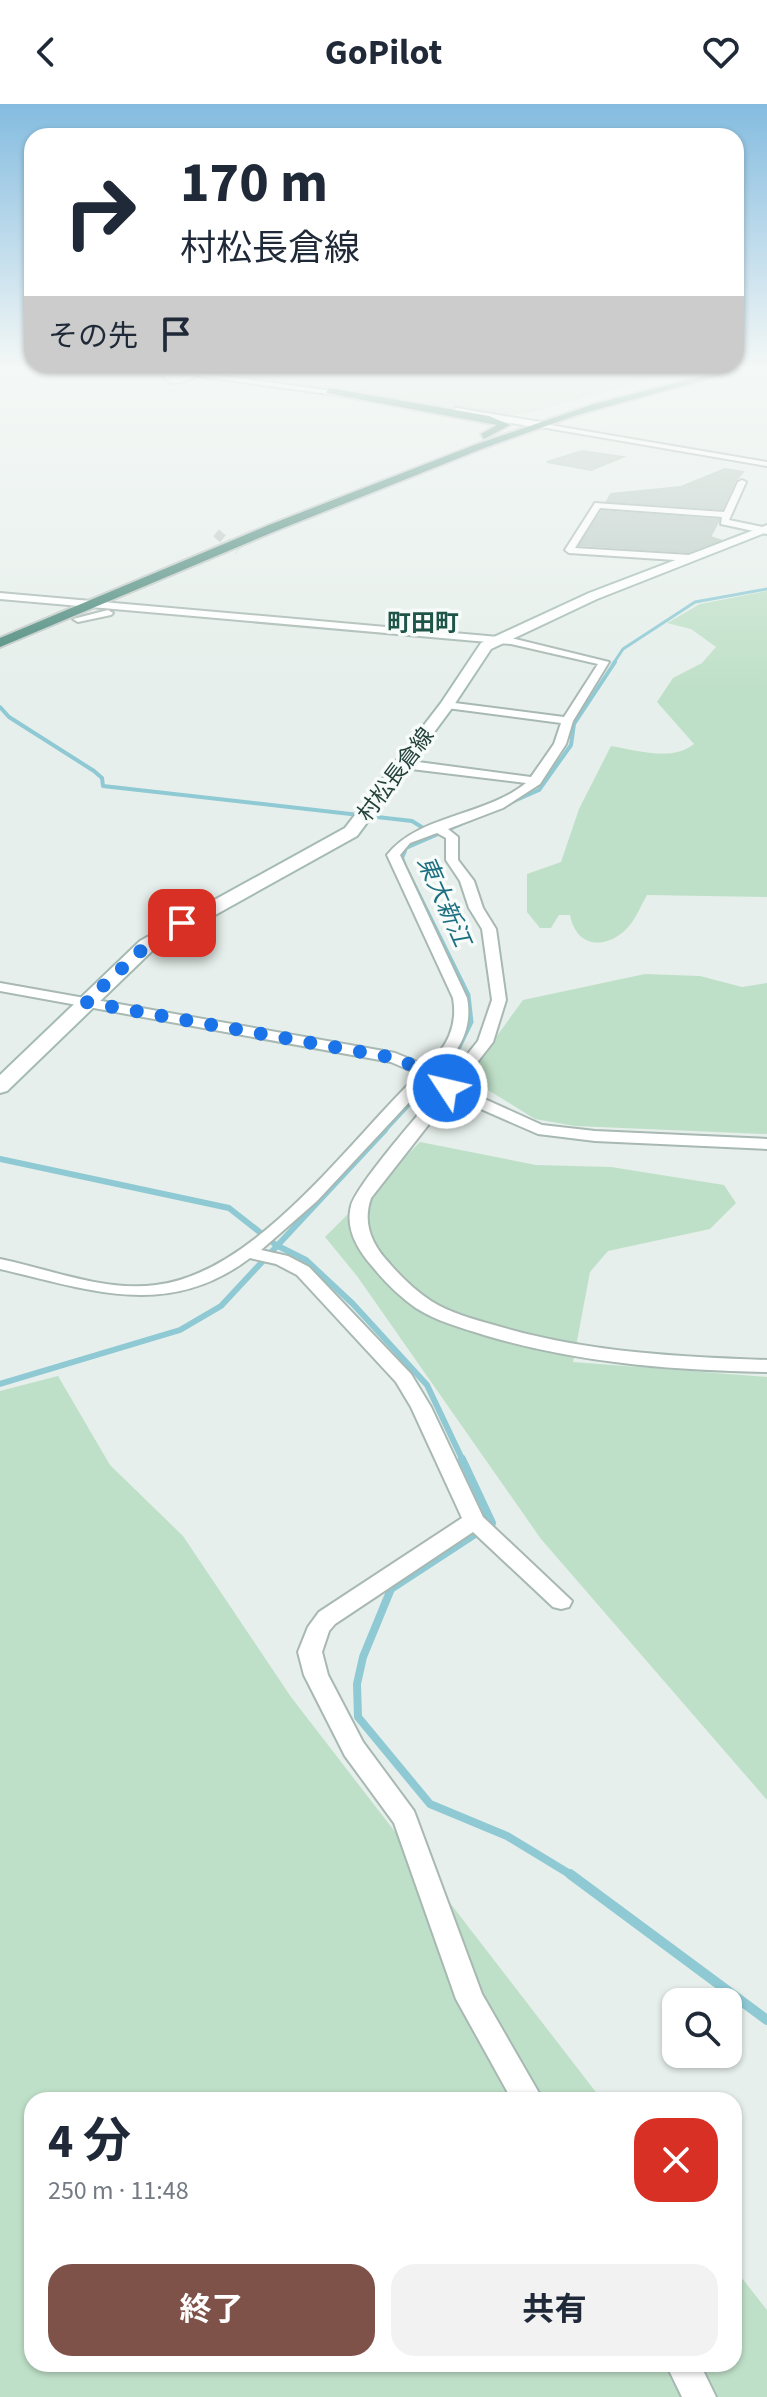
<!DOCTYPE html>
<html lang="ja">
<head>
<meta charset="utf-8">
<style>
	body { margin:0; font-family:"Source Sans 3","Noto Sans JP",sans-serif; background:#f2f2f3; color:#1f2937; height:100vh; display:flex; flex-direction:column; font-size:30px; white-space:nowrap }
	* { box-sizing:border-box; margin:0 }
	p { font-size:26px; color:#747a83 }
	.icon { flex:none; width:44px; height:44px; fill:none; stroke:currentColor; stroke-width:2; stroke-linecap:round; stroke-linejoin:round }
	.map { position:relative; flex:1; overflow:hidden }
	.drawer { position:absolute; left:24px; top:1988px; width:718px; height:280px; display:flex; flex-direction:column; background:#fff; border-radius:24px; box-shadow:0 2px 6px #0004 }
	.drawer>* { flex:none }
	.banner { position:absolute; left:24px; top:24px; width:720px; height:244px; border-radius:24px; box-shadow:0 2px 6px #0004; background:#fff; color:#1f2937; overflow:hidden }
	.buttons { position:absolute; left:662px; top:1884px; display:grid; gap:16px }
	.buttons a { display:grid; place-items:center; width:80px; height:80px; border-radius:16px; background:#fff; box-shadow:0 2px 6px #0004; font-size:40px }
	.pin { position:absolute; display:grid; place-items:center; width:68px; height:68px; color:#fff; margin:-34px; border-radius:16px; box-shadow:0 4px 12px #0006 }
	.me { position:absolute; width:88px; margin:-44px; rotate:305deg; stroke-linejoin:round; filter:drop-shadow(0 0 6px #0008) }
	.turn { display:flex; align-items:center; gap:28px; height:168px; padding:0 24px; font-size:36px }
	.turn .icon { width:104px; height:104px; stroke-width:2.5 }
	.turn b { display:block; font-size:56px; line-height:68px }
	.then { display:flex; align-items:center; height:76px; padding:0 24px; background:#0003; gap:16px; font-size:30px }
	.round { display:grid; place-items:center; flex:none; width:84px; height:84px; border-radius:24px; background:#f2f2f3 }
	.summary { display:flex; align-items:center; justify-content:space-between; height:136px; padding:0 24px }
	h1 { font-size:48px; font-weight:700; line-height:60px }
	.cta { display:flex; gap:16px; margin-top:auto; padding:16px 24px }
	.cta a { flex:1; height:92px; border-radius:24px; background:#7f5249; color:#fff; font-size:32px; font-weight:700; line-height:92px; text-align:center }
	.cta a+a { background:#f2f2f3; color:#1f2937 }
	header { display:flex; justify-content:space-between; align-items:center; height:104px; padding:0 24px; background:#fff; font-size:36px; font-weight:700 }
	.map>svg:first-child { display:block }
	.built { fill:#d4dfda }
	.green { fill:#bfe0c8 }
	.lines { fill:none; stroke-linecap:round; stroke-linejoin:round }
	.stream-far5 { stroke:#8ec9d4; stroke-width:3 }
	.stream-far4 { stroke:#8ec9d4; stroke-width:4 }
	.stream-far3 { stroke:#8ec9d4; stroke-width:5 }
	.stream-far2 { stroke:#8ec9d4; stroke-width:6 }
	.stream-far1 { stroke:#8ec9d4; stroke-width:8 }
	.stream { stroke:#8ec9d4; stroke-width:10 }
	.building { fill:#bbcac4; stroke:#b8c9c2; stroke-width:2 }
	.minor-tunnel { stroke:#bfccc8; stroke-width:9; stroke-dasharray:9 5; stroke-linecap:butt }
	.minor-casing { stroke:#a8b8b2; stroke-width:4 }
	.tertiary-casing { stroke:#a8b8b2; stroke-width:28 }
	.secondary-casing { stroke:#a4bbb3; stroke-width:4 }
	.trunk-casing { stroke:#c2cac8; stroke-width:4 }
	.minor { fill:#fff; fill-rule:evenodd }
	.tertiary { stroke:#fff; stroke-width:24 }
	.secondary { fill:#fff; fill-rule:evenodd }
	.trunk { fill:#4c8a7c; fill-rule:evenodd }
	.route { stroke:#1a73e8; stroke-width:14; stroke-dasharray:0 25.2 }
	.labels { text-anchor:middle; stroke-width:7; stroke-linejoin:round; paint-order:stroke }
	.far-street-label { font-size:22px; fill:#24423a; stroke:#f7fbf9 }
	.far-neighbourhood-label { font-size:24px; font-weight:bold; fill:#1f5548; stroke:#f7fbf9 }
	.far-water-label { font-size:24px; font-style:italic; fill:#1c6f80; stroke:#f7fbf9 }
</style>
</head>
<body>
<header><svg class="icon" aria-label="back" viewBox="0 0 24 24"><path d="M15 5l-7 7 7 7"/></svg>GoPilot<svg class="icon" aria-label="heart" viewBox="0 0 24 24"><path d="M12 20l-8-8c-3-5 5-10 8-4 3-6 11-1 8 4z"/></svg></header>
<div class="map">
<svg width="767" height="2293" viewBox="0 0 767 2293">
	<rect width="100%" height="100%" fill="#e6efeb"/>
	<path class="built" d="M 694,264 L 524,310 L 506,310 L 200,268 L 197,265 Z"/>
	<path class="green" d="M 767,487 L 767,793 L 647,791 C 640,803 634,820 622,829 C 599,847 575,839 570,811 L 559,811 L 551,824 L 540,824 L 527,808 L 527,770 L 561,758 L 579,705 L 611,642 C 636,646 672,658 694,640 L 657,598 L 673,574 L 702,559 L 716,543 L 691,525 L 667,519 L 700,500 Z
		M 645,870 L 700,872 L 742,883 L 767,879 L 767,1030 L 575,1022 L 535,1015 L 467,973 L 523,896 Z
		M 420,1038 L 536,1061 L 611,1063 L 724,1081 L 736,1099 L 710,1125 L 608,1147 L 590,1168 L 573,1258 L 767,1273 L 767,1696 L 541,1435 L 357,1172 L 325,1133 Z
		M 58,1272 L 110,1361 L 183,1432 L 291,1593 L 602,1996 L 32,1996 L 32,2260 L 734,2260 L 734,2164 L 767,2206 L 767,2293 L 0,2293 L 0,1287 Z"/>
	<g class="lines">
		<path class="stream-far5" d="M 613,560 L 623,545 L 695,498 L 767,485"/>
		<path class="stream-far4" d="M 0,603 L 9,613 L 94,667 L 102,674 L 103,682 L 412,717 L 428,727
			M 407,767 L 402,754 L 406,744 L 539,686 L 571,641 L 574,620 L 615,558"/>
		<path class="stream-far3" d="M 383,1028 L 456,949 L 471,918 L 468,891 L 406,765"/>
		<path class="stream-far2" d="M 0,1055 L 229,1104 L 276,1141 L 306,1156 L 353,1200 L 427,1281 L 463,1357
			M 0,1280 L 180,1226 L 221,1202 L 385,1026"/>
		<path class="stream-far1" d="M 462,1355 L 492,1419 L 391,1485 L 363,1553 L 357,1580 L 358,1613 L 430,1700 L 507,1732 L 573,1772"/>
		<path class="stream" d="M 570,1770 L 767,1916"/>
	</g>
	<path class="building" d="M 582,347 L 623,353 L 591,366 L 547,358 Z
		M 725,365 L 743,368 L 735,377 L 722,405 L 607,397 L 611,390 L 681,383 Z
		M 602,407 L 719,416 L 710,433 L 720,436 L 688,448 L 580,441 Z"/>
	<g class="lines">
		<path class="minor-tunnel" d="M 216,429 L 238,447"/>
		<defs>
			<path id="minor" d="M 538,319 L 767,358 L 767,362 L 541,323 Z
				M 742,376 L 746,378 L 729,416 L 767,424 L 767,430 L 721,420 L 722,413 L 600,404 L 575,444 L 690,451 L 694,454 L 690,457 L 569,449 L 565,446 L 595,399 L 724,408 L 738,378 Z
				M 0,489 L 511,534 L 609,558 L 573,617 L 566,640 L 540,680 L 503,704 L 448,725 L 458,733 L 458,756 L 474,777 L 483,804 L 496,825 L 506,896 L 493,938 L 458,983 L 542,1021 L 595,1027 L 767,1035 L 767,1045 L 595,1037 L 538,1030 L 451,992 L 371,1094 C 362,1120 372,1141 390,1160 C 402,1174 416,1187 431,1197 C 450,1209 473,1215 494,1221 C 583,1248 675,1253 767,1256 L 767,1268 C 671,1266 577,1259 484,1231 C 462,1224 436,1217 416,1204 C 400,1193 385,1178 372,1162 C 358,1146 345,1125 351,1102 C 357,1080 421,1008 439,986 L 429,977 L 317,1097 L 261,1146 L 288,1152 L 309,1163 L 411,1270 L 431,1303 L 483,1413 L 572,1497 L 569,1503 L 561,1505 L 553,1503 L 473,1428 L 335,1520 L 329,1527 L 322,1548 L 328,1571 L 363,1638 L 414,1707 L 482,1890 L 543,1996 L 512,1996 L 456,1895 L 394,1719 L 345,1652 L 304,1571 L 298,1548 L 308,1523 L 319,1508 L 462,1414 L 411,1303 L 396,1278 L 297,1171 L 276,1160 L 250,1154 C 168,1216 90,1186 0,1165 L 0,1155 C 49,1165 105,1188 156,1181 C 257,1169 349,1037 419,970 L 391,958 L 0,887 L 0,879 L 395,949 L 427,962 C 447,943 458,922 453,894 L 387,751 C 418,711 486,712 526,679 L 403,664 L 397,660 L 403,656 L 531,673 L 554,640 L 561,619 L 447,604 L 442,601 L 447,598 L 564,613 L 598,560 L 511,540 L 0,495 ZM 437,729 L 446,734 L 446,756 L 460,777 L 469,804 L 482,825 L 492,896 L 478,937 L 447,976 L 438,968 C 459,948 473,924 467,894 L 400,751 L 410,739 Z
				M 108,506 L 113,509 L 111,511 L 78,518 L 73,515 Z
				M 666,2260 L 700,2260 L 716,2293 L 682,2293 Z"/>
			<path id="tertiary" d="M 175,267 L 186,264"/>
			<path id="secondary" d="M 141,264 L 163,264 L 362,291 L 357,294 Z
				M 456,304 L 541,318 L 546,321 L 541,324 L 453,309 Z
				M 767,421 L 767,428 L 597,495 L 491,545 L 452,604 L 357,732 L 154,845 L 7,987 L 0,989 L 0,971 L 140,837 L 345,724 L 441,599 L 481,539 L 589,489 Z"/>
			<path id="trunk" d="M 734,264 L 747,264 L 577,311 L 484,344 L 278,426 L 0,543 L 0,534 L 269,421 L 477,340 L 594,300 Z
				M 329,284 L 489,312 L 510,321 L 484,335 L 481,330 L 497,321 L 326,289 Z"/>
		</defs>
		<use href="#minor" class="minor-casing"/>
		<use href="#tertiary" class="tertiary-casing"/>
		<use href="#secondary" class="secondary-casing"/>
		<use href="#trunk" class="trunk-casing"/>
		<use href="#minor" class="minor"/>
		<use href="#tertiary" class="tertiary"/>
		<use href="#secondary" class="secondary"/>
		<use href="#trunk" class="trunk"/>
	</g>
	<linearGradient id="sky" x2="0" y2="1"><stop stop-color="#84bce0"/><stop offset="0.45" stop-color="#f4f8f6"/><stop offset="1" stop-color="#f4f8f6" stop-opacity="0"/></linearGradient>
	<rect width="767" height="585" fill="url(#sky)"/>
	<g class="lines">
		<path class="route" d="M 182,819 L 147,841 L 86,898 L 395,954 L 428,968 L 447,984"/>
	</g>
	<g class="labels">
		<g class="far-street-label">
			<text transform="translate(395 670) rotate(-53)" y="8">村松長倉線</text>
		</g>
		<g class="far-neighbourhood-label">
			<text x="423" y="527">町田町</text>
		</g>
		<g class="far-water-label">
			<text transform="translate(444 797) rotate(66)" y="8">東大新江</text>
		</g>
	</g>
</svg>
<div class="buttons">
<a><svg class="icon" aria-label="search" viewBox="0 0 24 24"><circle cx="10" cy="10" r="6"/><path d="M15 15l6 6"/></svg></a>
</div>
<div class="pin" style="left:182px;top:819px;background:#d93025"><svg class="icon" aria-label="arrive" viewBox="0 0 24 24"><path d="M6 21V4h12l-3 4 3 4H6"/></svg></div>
<svg class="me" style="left:447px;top:984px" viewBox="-20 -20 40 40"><circle r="17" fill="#1a73e8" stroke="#fff" stroke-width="3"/><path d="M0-11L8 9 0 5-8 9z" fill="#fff"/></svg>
<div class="banner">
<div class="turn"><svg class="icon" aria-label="right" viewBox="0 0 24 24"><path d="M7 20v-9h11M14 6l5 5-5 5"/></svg><div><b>170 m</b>村松長倉線</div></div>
<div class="then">その先<svg class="icon" aria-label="arrive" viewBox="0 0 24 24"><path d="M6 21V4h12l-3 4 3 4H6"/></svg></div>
</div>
<section class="drawer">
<div class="summary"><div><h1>4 分</h1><p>250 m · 11:48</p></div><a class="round" style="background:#d93025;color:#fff"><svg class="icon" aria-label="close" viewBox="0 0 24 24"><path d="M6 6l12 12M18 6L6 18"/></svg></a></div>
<div class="cta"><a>終了</a><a>共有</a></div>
</section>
</div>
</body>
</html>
